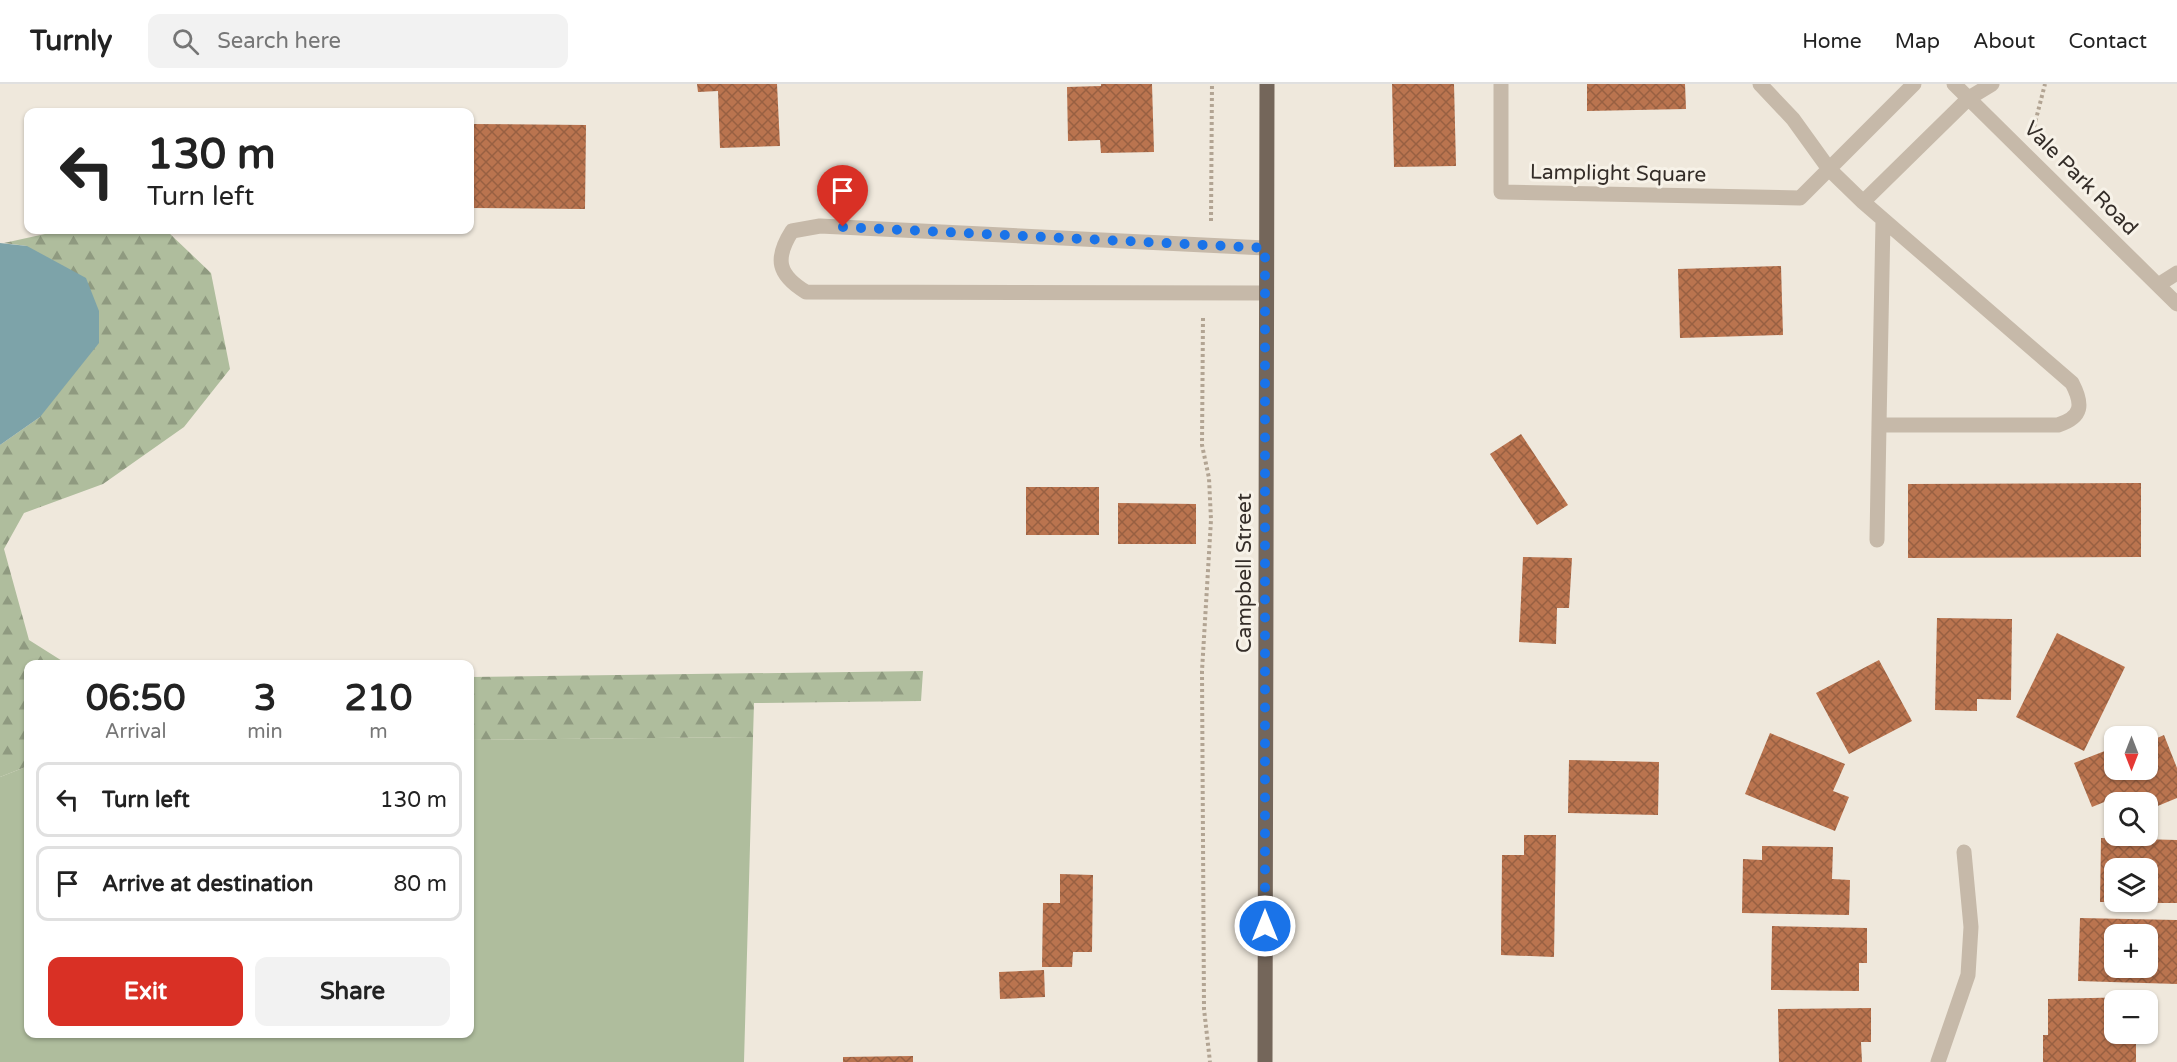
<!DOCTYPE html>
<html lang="en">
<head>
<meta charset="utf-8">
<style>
	body { margin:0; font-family:"Varela Round",sans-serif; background:#f2f2f2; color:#222; height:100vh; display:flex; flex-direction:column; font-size:22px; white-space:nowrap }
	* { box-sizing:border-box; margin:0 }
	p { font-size:20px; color:#767676 }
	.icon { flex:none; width:33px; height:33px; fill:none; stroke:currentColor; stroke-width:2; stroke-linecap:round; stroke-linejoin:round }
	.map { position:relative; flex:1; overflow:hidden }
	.drawer { position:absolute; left:24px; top:576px; width:450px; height:378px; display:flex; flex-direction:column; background:#fff; border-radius:12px; box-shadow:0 2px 4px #0004 }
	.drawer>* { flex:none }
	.guide { position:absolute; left:24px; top:24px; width:450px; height:126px; border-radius:12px; box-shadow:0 2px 4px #0004; background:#fff; color:#222; overflow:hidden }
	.needle { width:39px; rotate:180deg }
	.fabs { position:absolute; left:2104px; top:642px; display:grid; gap:12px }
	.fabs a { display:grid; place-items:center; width:54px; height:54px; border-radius:12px; background:#fff; box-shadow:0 2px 4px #0004; font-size:30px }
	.pin { position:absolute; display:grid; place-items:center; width:51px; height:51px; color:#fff; margin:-62px -26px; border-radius:50% 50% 50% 0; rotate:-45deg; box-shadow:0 0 6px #0007 }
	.pin .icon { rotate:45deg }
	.me { position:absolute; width:66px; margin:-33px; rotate:0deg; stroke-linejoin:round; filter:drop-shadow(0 0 4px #0008) }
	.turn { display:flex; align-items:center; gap:21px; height:126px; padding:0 24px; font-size:27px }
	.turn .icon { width:78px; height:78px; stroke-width:2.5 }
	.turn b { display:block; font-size:42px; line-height:51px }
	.eta { display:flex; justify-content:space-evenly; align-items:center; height:102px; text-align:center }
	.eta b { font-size:36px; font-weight:700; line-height:42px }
	.cta { display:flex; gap:12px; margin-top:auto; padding:12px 24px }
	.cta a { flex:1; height:69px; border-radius:12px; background:#d93025; color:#fff; font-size:24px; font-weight:700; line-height:69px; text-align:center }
	.cta a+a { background:#f2f2f2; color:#222 }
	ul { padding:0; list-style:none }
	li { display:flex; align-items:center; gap:18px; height:75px; margin:0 12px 9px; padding:0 12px; border:3px solid #e0e0e0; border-radius:12px }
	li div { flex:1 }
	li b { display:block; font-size:22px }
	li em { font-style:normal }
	header { display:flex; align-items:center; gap:36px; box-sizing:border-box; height:84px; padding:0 30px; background:#fff; border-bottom:2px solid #e0e0e0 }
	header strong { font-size:28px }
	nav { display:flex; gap:33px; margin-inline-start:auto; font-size:21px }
	.search { width:420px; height:54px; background:#f2f2f2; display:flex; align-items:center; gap:15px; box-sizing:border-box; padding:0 21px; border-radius:12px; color:#767676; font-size:22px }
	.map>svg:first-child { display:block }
	.green { fill:#afbd9d }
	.forest { fill:url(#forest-firs) }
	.water { fill:#7da3a9 }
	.building { fill:url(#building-cross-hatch); fill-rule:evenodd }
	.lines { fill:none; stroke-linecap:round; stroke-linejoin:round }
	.path { stroke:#b2a493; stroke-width:4; stroke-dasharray:3 3; stroke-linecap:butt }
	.minor { stroke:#c6b9a9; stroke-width:15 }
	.major { stroke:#74665a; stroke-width:15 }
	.route { stroke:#1a73e8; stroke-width:10; stroke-dasharray:0 18 }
	.labels { text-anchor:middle; stroke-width:6; stroke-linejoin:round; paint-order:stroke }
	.street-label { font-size:21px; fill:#342d28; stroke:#f7f2e8 }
</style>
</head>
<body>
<header>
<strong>Turnly</strong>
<div class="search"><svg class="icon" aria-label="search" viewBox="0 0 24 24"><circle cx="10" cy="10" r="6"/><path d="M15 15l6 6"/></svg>Search here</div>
<nav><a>Home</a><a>Map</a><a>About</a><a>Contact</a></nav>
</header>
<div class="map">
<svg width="2177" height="978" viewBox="0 0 2177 978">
	<defs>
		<pattern id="forest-firs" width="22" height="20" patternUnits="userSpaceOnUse" patternTransform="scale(1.5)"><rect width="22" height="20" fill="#afbd9d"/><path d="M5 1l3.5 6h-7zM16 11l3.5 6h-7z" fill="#8f9a80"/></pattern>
		<pattern id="building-cross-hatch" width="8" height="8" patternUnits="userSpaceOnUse" patternTransform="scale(1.5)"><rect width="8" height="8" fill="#ba744f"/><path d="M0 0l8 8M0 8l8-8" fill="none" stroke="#986042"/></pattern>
	</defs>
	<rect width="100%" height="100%" fill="#efe8dc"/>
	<path class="green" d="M 753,653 L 744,978 L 0,978 L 0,693 L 28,682 L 28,950 L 470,950 L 470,656 Z"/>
	<path class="forest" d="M 54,148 L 168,148 L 211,189 L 230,285 L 184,343 L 103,400 L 24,429 L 4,465 L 29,556 L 67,580 L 28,580 L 28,682 L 0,693 L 0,361 L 40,333 L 27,162 L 4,159 Z
		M 923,587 L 921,617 L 754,619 L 753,653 L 470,656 L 470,593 Z"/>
	<path class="water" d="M 0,159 L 27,162 L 86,194 L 99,227 L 99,259 L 40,333 L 0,361 Z"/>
	<path class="building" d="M 697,0 L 777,0 L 780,62 L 720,64 L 718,7 L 698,8 Z
		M 1101,0 L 1152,0 L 1154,68 L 1101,69 L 1100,56 L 1068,57 L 1067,3 L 1101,2 Z
		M 1392,0 L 1454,0 L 1456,82 L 1394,83 Z
		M 1587,0 L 1685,0 L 1686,25 L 1587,27 Z
		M 470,40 L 586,41 L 585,125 L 470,124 Z
		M 1781,182 L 1783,251 L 1680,254 L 1678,185 Z
		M 1521,350 L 1568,421 L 1537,441 L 1490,370 Z
		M 2141,399 L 2141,473 L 1908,474 L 1908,400 Z
		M 1026,403 L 1099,403 L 1099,451 L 1026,451 Z
		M 1118,419 L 1196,420 L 1196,460 L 1118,460 Z
		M 1523,473 L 1572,474 L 1569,524 L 1557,524 L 1556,560 L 1519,558 Z
		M 1937,534 L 2012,535 L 2011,616 L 1977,615 L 1977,627 L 1935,626 Z
		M 2057,549 L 2125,583 L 2084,667 L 2016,633 Z
		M 1879,576 L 1912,637 L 1849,670 L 1816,609 Z
		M 1770,649 L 1845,680 L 1833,707 L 1849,713 L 1835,747 L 1745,710 Z
		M 2164,651 L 2177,684 L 2177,714 L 2148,726 L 2148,718 L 2121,718 L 2119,712 L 2092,723 L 2074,679 L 2115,663 L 2115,686 L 2148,686 L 2148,658 Z
		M 1569,676 L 1659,678 L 1658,731 L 1568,729 Z
		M 1524,751 L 1556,751 L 1554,873 L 1501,871 L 1502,771 L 1524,771 Z
		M 2101,754 L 2177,756 L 2177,819 L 2148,819 L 2148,784 L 2115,784 L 2115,818 L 2100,818 Z
		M 1762,762 L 1833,763 L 1832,795 L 1850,796 L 1849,831 L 1742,829 L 1743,775 L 1762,776 Z
		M 1060,790 L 1093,791 L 1092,868 L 1073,868 L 1072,883 L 1042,883 L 1043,819 L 1060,819 Z
		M 2080,834 L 2177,836 L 2177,900 L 2078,897 ZM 2115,850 L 2148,850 L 2148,884 L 2115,884 Z
		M 1772,842 L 1867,844 L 1867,879 L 1859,879 L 1859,907 L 1771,906 Z
		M 1044,886 L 1045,913 L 1000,915 L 999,888 Z
		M 2135,913 L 2135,916 L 2115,916 L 2115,950 L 2136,950 L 2136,978 L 2043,978 L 2043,951 L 2048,951 L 2048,915 Z
		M 1871,924 L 1871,958 L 1861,958 L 1862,978 L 1779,978 L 1778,925 Z
		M 913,972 L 913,978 L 843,978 L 843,973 Z"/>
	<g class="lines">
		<path class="path" d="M 2034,43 L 2045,0
			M 1211,137 L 1212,0
			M 1203,234 L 1202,361 L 1209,394 L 1211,436 L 1202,587 L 1204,925 L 1210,978"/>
		<path class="minor" d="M 1501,0 L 1501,108 L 1800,114 L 1914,0
			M 1760,0 L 1793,35 L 1829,85 L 1863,118 L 2072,299 C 2083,320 2083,333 2058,341 L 1879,341 L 1883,137
			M 1954,0 L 2177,220
			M 1863,118 L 1969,14 L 1992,0
			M 1265,164 L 820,142 L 792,147 C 774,175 778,191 806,208 L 1265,209
			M 2158,201 L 2177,189
			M 1877,456 L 1879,341
			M 1938,978 L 1968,891 L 1971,843 L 1964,768"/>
		<path class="major" d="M 1265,978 L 1267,0"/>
	</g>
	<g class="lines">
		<path class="route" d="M 843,143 L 1265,164 L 1265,842"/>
	</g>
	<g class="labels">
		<g class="street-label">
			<text transform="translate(1618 89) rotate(1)" y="7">Lamplight Square</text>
			<text transform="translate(2081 94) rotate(45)" y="7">Vale Park Road</text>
			<text transform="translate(1244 489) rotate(-90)" y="7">Campbell Street</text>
		</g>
	</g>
</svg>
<div class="fabs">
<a><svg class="needle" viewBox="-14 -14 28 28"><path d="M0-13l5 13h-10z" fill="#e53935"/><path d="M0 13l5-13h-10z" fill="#767676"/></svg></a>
<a><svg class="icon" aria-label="search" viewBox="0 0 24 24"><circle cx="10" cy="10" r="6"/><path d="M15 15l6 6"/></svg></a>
<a><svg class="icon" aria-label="layers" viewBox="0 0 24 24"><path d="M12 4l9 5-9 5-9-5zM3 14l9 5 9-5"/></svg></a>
<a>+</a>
<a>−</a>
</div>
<div class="pin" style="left:843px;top:143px;background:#d93025"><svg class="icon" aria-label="arrive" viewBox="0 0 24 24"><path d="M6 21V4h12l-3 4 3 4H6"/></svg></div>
<svg class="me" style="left:1265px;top:842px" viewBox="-20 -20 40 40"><circle r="17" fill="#1a73e8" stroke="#fff" stroke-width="3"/><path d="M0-11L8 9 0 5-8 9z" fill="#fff"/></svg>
<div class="guide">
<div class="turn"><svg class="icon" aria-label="left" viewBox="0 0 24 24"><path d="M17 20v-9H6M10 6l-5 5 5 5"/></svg><div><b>130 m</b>Turn left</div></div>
</div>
<section class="drawer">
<div class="eta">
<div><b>06:50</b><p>Arrival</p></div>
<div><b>3</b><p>min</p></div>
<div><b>210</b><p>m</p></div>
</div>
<ul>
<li><svg class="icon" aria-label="left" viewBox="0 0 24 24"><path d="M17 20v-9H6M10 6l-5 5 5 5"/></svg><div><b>Turn left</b></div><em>130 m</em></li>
<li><svg class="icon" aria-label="arrive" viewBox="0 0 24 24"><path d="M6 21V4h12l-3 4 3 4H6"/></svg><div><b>Arrive at destination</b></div><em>80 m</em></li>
</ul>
<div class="cta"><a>Exit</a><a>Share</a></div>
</section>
</div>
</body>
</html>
